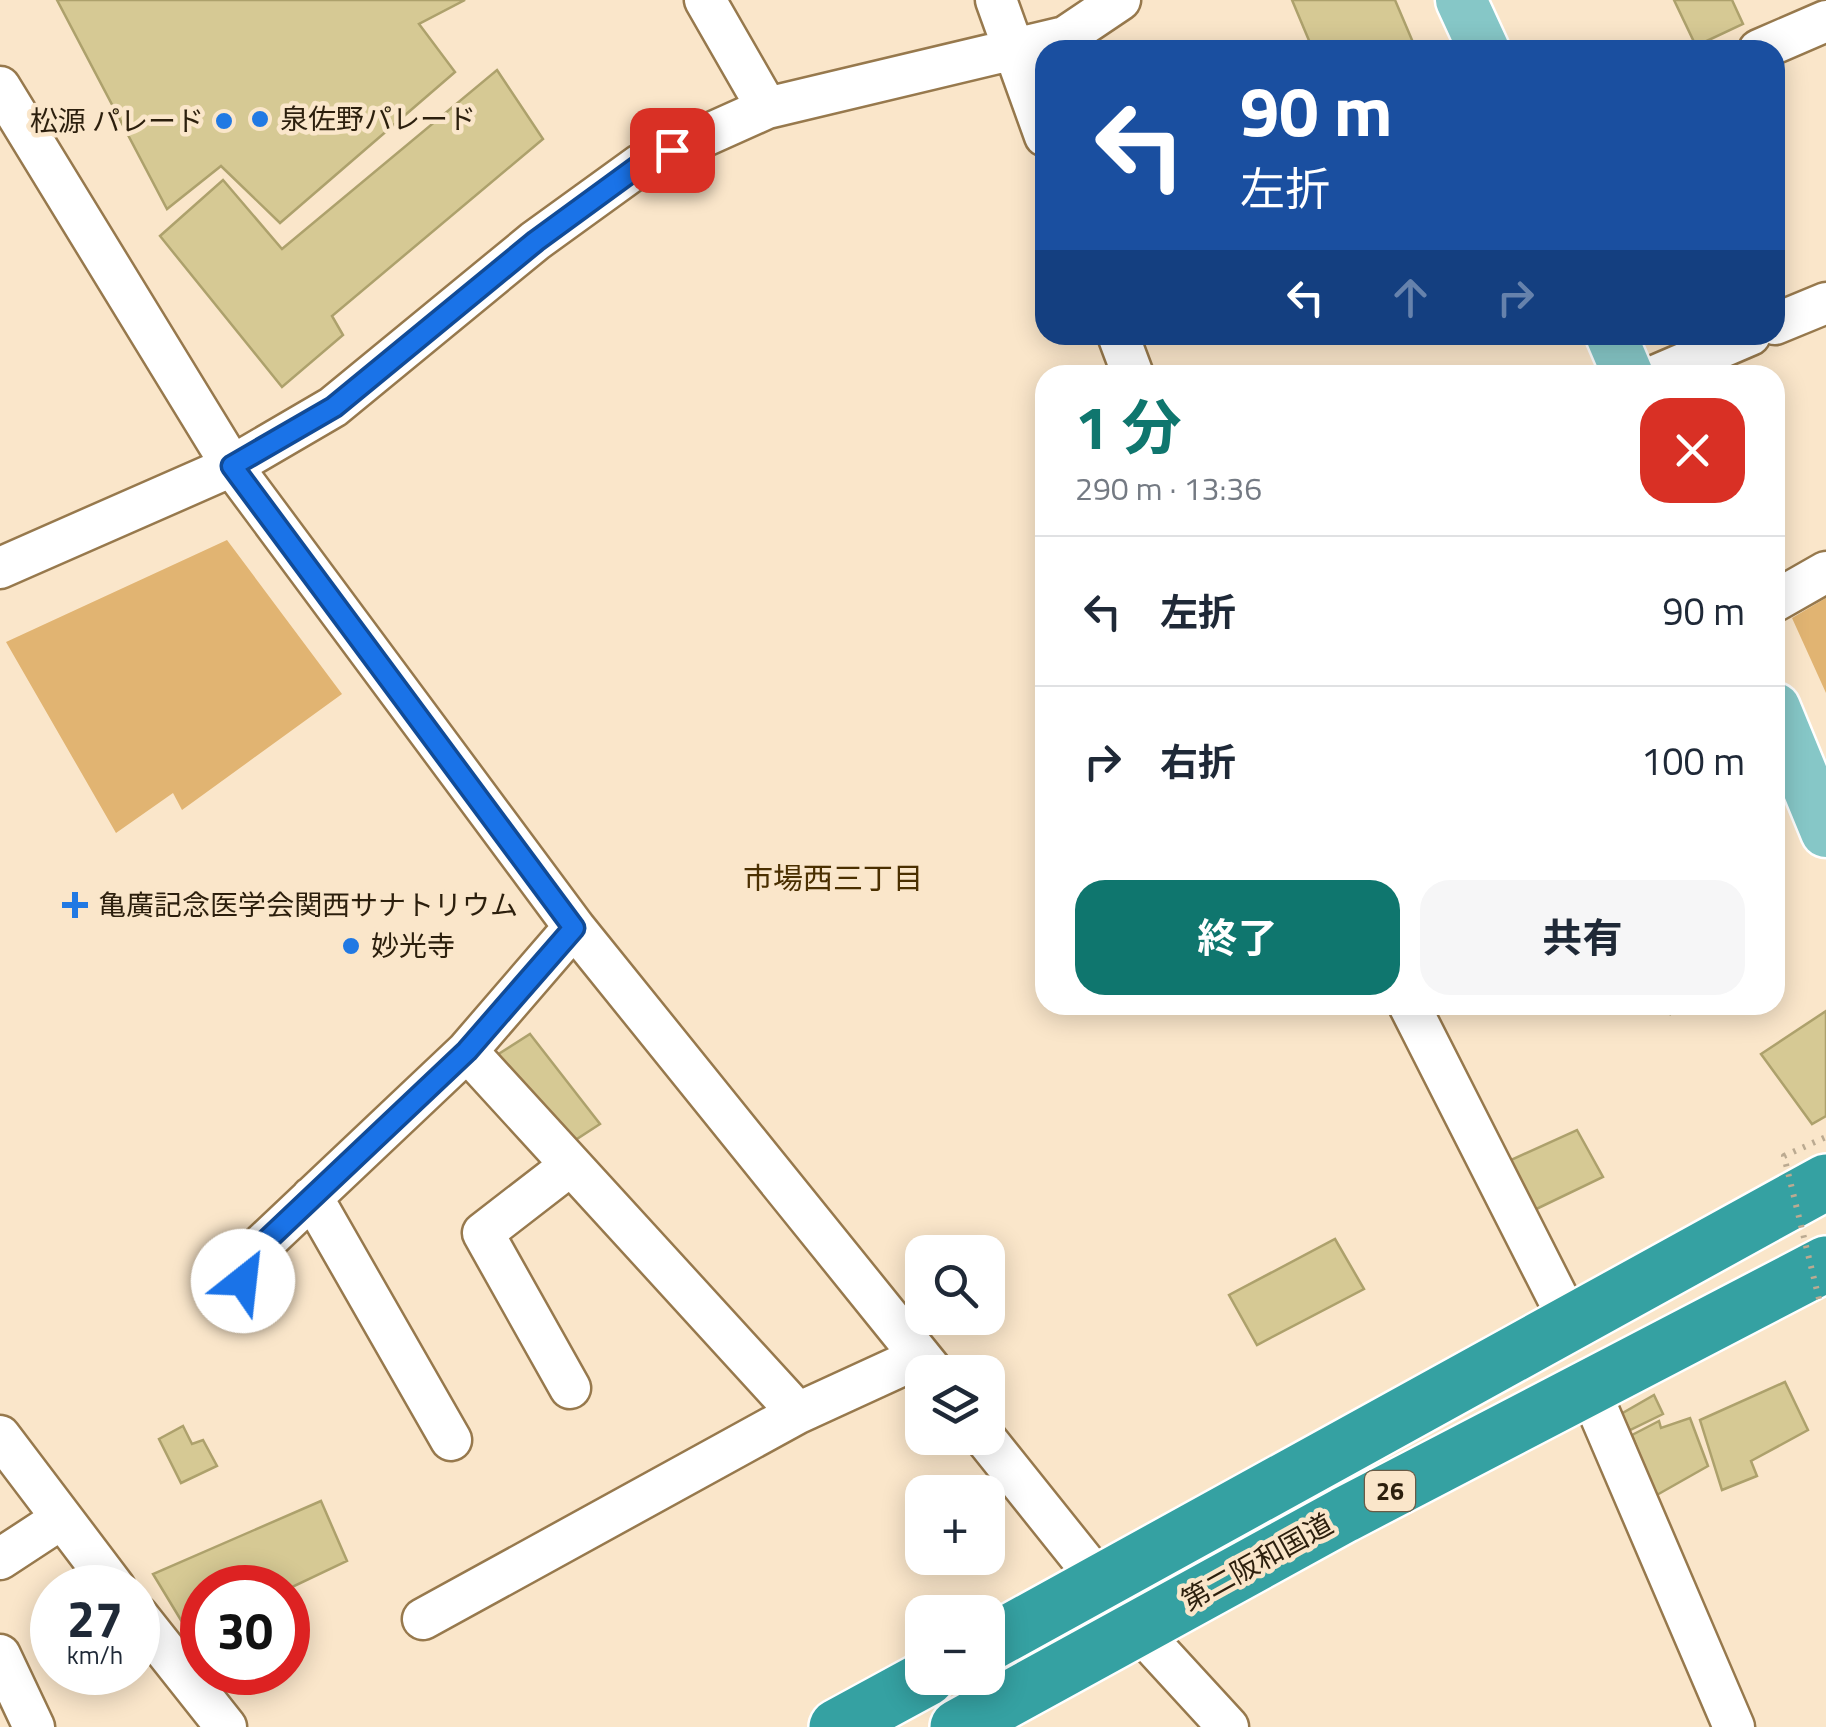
<!DOCTYPE html>
<html lang="ja">
<head>
<meta charset="utf-8">
<style>
	body { margin:0; font-family:"Titillium Web","Noto Sans JP",sans-serif; background:#f6f6f7; color:#1f2937; height:100vh; display:flex; flex-direction:column; font-size:38px; white-space:nowrap }
	* { box-sizing:border-box; margin:0 }
	p { font-size:32px; color:#747a83 }
	.icon { flex:none; width:55px; height:55px; fill:none; stroke:currentColor; stroke-width:2; stroke-linecap:round; stroke-linejoin:round }
	.map { position:relative; flex:1; overflow:hidden }
	.drawer { position:absolute; left:1035px; top:365px; width:750px; height:650px; display:flex; flex-direction:column; background:#fff; border-radius:30px; box-shadow:0 5px 25px #0003 }
	.drawer>* { flex:none }
	.hud { position:absolute; left:1035px; top:40px; width:750px; height:305px; border-radius:30px; box-shadow:0 5px 25px #0003; background:#1a4fa0; color:#fff; overflow:hidden }
	.tools { position:absolute; left:905px; top:1235px; display:grid; gap:20px }
	.tools a { display:grid; place-items:center; width:100px; height:100px; border-radius:20px; background:#fff; box-shadow:0 5px 25px #0003; font-size:50px }
	.speed { position:absolute; left:30px; top:1565px; display:flex; gap:20px; font-size:50px; font-weight:700; text-align:center }
	.speed>* { display:grid; place-content:center; width:130px; height:130px; border-radius:50%; background:#fff; box-shadow:0 5px 25px #0003; line-height:1 }
	.speed small { font-size:25px; font-weight:400 }
	.speed .limit { border:15px solid #d22; background:#fff; color:#111 }
	.pin { position:absolute; display:grid; place-items:center; width:85px; height:85px; color:#fff; margin:-42px; border-radius:20px; box-shadow:0 5px 15px #0006 }
	.me { position:absolute; width:110px; margin:-55px; rotate:29deg; stroke-linejoin:round; filter:drop-shadow(0 0 8px #0008) }
	.turn { display:flex; align-items:center; gap:35px; height:210px; padding:0 40px; font-size:45px }
	.turn .icon { width:130px; height:130px; stroke-width:2.5 }
	.turn b { display:block; font-size:70px; line-height:85px }
	.lanes { display:flex; align-items:center; height:95px; padding:0 40px; background:#0003; justify-content:center; gap:50px; direction:ltr }
	.lanes .off { opacity:.35 }
	.round { display:grid; place-items:center; flex:none; width:105px; height:105px; border-radius:30px; background:#f6f6f7 }
	.overview { display:flex; align-items:center; justify-content:space-between; height:170px; padding:0 40px }
	h1 { font-size:60px; font-weight:700; line-height:75px; color:#0f766e }
	.button { display:flex; gap:20px; margin-top:auto; padding:20px 40px }
	.button a { flex:1; height:115px; border-radius:30px; background:#0f766e; color:#fff; font-size:40px; font-weight:700; line-height:115px; text-align:center }
	.button a+a { background:#f6f6f7; color:#1f2937 }
	ul { padding:0; list-style:none }
	li { display:flex; align-items:center; gap:30px; height:150px; padding:0 40px; border-top:2px solid #e0e1e3 }
	li div { flex:1 }
	li b { display:block; font-size:38px }
	li em { font-style:normal }
	.map>svg:first-child { display:block }
	.green { fill:#e1b472 }
	.building { fill:#d6c994; stroke:#ada16c; stroke-width:2.5 }
	.lines { fill:none; stroke-linecap:round; stroke-linejoin:round }
	.minor-casing { stroke:#97794d; stroke-width:45 }
	.major-casing { stroke:#fff; stroke-width:55 }
	.highway-casing { stroke:#fff; stroke-width:60 }
	.minor { stroke:#fff; stroke-width:40 }
	.major { stroke:#86c7c7; stroke-width:50 }
	.highway { stroke:#35a1a2; stroke-width:55 }
	.path-bridge { stroke:#bbaa91; stroke-width:6; stroke-dasharray:2.5 8; stroke-linecap:butt }
	.route-casing { stroke:#114b97; stroke-width:25 }
	.route { stroke:#1a73e8; stroke-width:18 }
	.poi-dot { fill:#2179e3; stroke:#fae6ca; stroke-width:4 }
	.labels { text-anchor:middle; stroke-width:9; stroke-linejoin:round; paint-order:stroke }
	.shield { fill:#fae6ca; stroke:#6a5b46; stroke-width:2.5 }
	.shield-label { font-size:25px; font-weight:bold; fill:#2c1f0d }
	.poi-label { font-size:28px; fill:#2c1f0d; stroke:#fae6ca; text-anchor:start }
	.street-label { font-size:28px; fill:#2c1f0d; stroke:#fae6ca }
	.neighbourhood-label { font-size:30px; fill:#4a2f00; stroke:#fae6ca }
</style>
</head>
<body>
<div class="map">
<svg width="1826" height="1727" viewBox="0 0 1826 1727">
	<rect width="100%" height="100%" fill="#fae6ca"/>
	<path class="green" d="M 227,540 L 342,694 L 182,810 L 173,793 L 116,833 L 6,642 Z
		M 1826,598 L 1826,693 L 1792,618 Z"/>
	<path class="building" d="M 57,0 L 465,0 L 419,24 L 455,72 L 280,223 L 221,166 L 167,209 Z
		M 1292,0 L 1395,0 L 1415,47 L 1313,50 Z
		M 1674,0 L 1732,0 L 1743,24 L 1696,46 Z
		M 497,70 L 543,139 L 332,316 L 343,335 L 282,387 L 160,236 L 223,180 L 282,249 Z
		M 1628,1005 L 1672,1005 L 1670,1014 Z
		M 1826,1011 L 1826,1116 L 1812,1124 L 1761,1054 Z
		M 530,1034 L 600,1124 L 566,1146 L 489,1060 Z
		M 1577,1130 L 1603,1177 L 1528,1213 L 1502,1164 Z
		M 1335,1239 L 1364,1289 L 1257,1345 L 1229,1295 Z
		M 1785,1382 L 1808,1430 L 1751,1461 L 1757,1476 L 1722,1490 L 1700,1420 Z
		M 1654,1395 L 1663,1414 L 1630,1430 L 1621,1414 Z
		M 1690,1418 L 1708,1466 L 1655,1496 L 1632,1435 L 1659,1421 L 1661,1428 Z
		M 183,1426 L 192,1444 L 203,1440 L 217,1466 L 181,1483 L 159,1439 Z
		M 321,1501 L 347,1561 L 288,1589 L 202,1588 L 202,1629 L 190,1635 L 153,1574 Z"/>
	<g class="lines">
		<defs>
			<path id="minor" d="M 705,0 L 767,108
				M 996,0 L 1045,136
				M 1759,50 L 1826,21
				M 0,87 L 232,466 L 574,927 L 933,1372
				M 1775,324 L 1826,303
				M 1118,335 L 1133,375
				M 1657,375 L 1750,335
				M 0,568 L 232,466 L 333,407 L 535,241 L 640,165 L 767,108 L 1065,37 L 1120,0
				M 1775,601 L 1826,572
				M 1409,1005 L 1570,1322
				M 467,1051 L 798,1413
				M 312,1197 L 451,1440
				M 243,1281 L 246,1260 L 467,1051 L 574,927
				M 570,1388 L 483,1233 L 571,1165
				M 1589,1389 L 1734,1727
				M 0,1436 L 115,1588
				M 985,1438 L 1137,1628 L 1228,1727
				M 0,1559 L 61,1519
				M 138,1616 L 226,1727
				M 423,1619 L 798,1413 L 920,1357
				M 0,1655 L 34,1727"/>
			<path id="major" d="M 1461,0 L 1484,50
				M 1611,335 L 1628,375
				M 1775,708 L 1826,832"/>
			<path id="highway" d="M 988,1644 L 1826,1182
				M 837,1727 L 927,1678
				M 958,1727 L 1344,1515 L 1826,1264"/>
		</defs>
		<use href="#minor" class="minor-casing"/>
		<use href="#major" class="major-casing"/>
		<use href="#highway" class="highway-casing"/>
		<use href="#minor" class="minor"/>
		<use href="#major" class="major"/>
		<use href="#highway" class="highway"/>
		<path class="path-bridge" d="M 1819,1299 L 1784,1156 L 1826,1137"/>
	</g>
	<g class="lines">
		<defs>
			<path id="route" d="M 243,1281 L 246,1260 L 467,1051 L 574,928 L 232,466 L 334,407 L 536,241 L 640,165 L 672,150"/>
		</defs>
		<use href="#route" class="route-casing"/>
		<use href="#route" class="route"/>
	</g>
	<g class="poi-dot">
		<circle cx="260" cy="119" r="10"/>
		<circle cx="224" cy="121" r="10"/>
		<path d="M70 890h10v10h10v10h-10v10h-10v-10h-10v-10h10z"/>
		<circle cx="351" cy="946" r="10"/>
	</g>
	<g class="labels">
		<rect class="shield" x="1365" y="1471" width="50" height="40" rx="8"/>
		<g class="shield-label">
			<text x="1390" y="1500">26</text>
		</g>
		<g class="poi-label">
			<text x="280" y="129">泉佐野パレード</text>
			<text x="204" y="131" text-anchor="end">松源 パレード</text>
			<text x="98" y="915">亀廣記念医学会関西サナトリウム</text>
			<text x="371" y="956">妙光寺</text>
		</g>
		<g class="street-label">
			<text transform="translate(1257 1562) rotate(-29)" y="10">第二阪和国道</text>
		</g>
		<g class="neighbourhood-label">
			<text x="833" y="889">市場西三丁目</text>
		</g>
	</g>
</svg>
<div class="tools">
<a><svg class="icon" aria-label="search" viewBox="0 0 24 24"><circle cx="10" cy="10" r="6"/><path d="M15 15l6 6"/></svg></a>
<a><svg class="icon" aria-label="layers" viewBox="0 0 24 24"><path d="M12 4l9 5-9 5-9-5zM3 14l9 5 9-5"/></svg></a>
<a>+</a>
<a>−</a>
</div>
<div class="speed"><div>27<small>km/h</small></div><div class="limit">30</div></div>
<div class="pin" style="left:672px;top:150px;background:#d93025"><svg class="icon" aria-label="arrive" viewBox="0 0 24 24"><path d="M6 21V4h12l-3 4 3 4H6"/></svg></div>
<svg class="me" style="left:243px;top:1281px" viewBox="-20 -20 40 40"><circle r="19" fill="#fff"/><path d="M0-13L10 11 0 6-10 11z" fill="#1a73e8"/></svg>
<div class="hud">
<div class="turn"><svg class="icon" aria-label="left" viewBox="0 0 24 24"><path d="M17 20v-9H6M10 6l-5 5 5 5"/></svg><div><b>90 m</b>左折</div></div>
<div class="lanes"><svg class="icon" aria-label="left" viewBox="0 0 24 24"><path d="M17 20v-9H6M10 6l-5 5 5 5"/></svg><svg class="icon off" aria-label="ahead" viewBox="0 0 24 24"><path d="M12 20V5M6 11l6-6 6 6"/></svg><svg class="icon off" aria-label="right" viewBox="0 0 24 24"><path d="M7 20v-9h11M14 6l5 5-5 5"/></svg></div>
</div>
<section class="drawer">
<div class="overview"><div><h1>1 分</h1><p>290 m · 13:36</p></div><a class="round" style="background:#d93025;color:#fff"><svg class="icon" aria-label="close" viewBox="0 0 24 24"><path d="M6 6l12 12M18 6L6 18"/></svg></a></div>
<ul>
<li><svg class="icon" aria-label="left" viewBox="0 0 24 24"><path d="M17 20v-9H6M10 6l-5 5 5 5"/></svg><div><b>左折</b></div><em>90 m</em></li>
<li><svg class="icon" aria-label="right" viewBox="0 0 24 24"><path d="M7 20v-9h11M14 6l5 5-5 5"/></svg><div><b>右折</b></div><em>100 m</em></li>
</ul>
<div class="button"><a>終了</a><a>共有</a></div>
</section>
</div>
</body>
</html>
